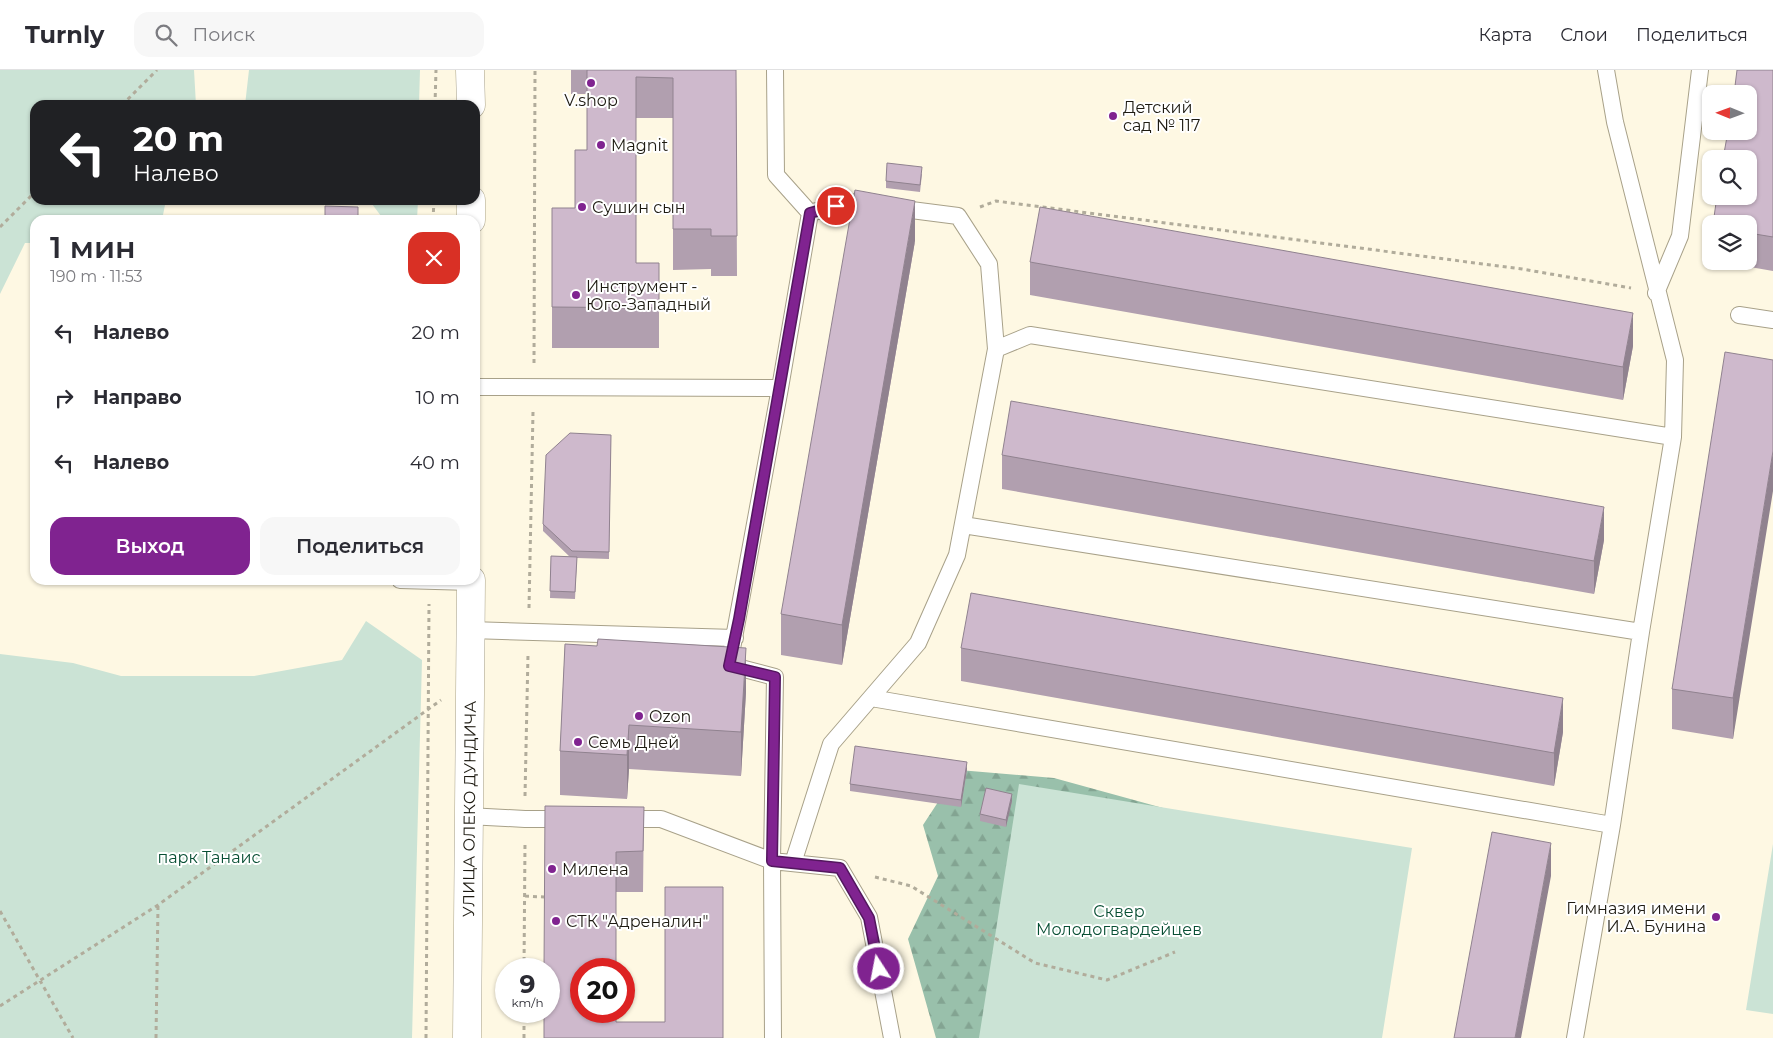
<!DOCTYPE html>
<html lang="ru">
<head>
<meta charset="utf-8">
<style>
	body { margin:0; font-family:Montserrat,sans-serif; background:#f7f7f7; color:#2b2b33; height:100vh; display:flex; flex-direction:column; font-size:19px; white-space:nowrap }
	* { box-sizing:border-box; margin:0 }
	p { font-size:16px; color:#7c7c81 }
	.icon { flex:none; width:28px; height:28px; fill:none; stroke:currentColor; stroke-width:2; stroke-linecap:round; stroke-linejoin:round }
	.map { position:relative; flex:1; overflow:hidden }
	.drawer { position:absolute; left:30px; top:145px; width:450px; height:370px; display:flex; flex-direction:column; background:#fff; border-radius:15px; box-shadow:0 1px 4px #0004 }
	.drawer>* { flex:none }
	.guide { position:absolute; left:30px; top:30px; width:450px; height:105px; border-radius:15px; box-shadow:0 1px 4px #0004; background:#202124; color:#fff; overflow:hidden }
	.needle { width:32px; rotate:271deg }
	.fabs { position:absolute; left:1702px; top:15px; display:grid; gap:10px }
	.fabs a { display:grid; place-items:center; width:55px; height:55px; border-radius:10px; background:#fff; box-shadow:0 1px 4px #0004; font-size:25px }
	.speed { position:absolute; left:495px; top:888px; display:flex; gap:10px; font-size:25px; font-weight:700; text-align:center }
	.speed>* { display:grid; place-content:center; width:65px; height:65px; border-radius:50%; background:#fff; box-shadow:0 1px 4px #0004; line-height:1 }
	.speed small { font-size:12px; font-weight:400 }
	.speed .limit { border:8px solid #d22; background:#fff; color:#111 }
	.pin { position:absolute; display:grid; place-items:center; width:42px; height:42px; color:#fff; margin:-21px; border:2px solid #fff; border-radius:50%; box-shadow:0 1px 5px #0007 }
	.me { position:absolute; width:55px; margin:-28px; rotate:349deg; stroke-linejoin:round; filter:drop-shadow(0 0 4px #0008) }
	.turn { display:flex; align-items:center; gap:18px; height:105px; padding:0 20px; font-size:22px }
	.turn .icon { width:65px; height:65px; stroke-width:2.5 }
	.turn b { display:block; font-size:35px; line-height:42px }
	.round { display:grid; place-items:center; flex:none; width:52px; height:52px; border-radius:15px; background:#f7f7f7 }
	.head { display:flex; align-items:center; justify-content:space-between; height:85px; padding:0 20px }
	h1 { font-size:30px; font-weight:600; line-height:38px }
	.action { display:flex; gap:10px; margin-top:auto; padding:10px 20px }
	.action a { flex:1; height:58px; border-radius:15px; background:#802390; color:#fff; font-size:20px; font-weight:600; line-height:58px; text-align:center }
	.action a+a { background:#f7f7f7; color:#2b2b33 }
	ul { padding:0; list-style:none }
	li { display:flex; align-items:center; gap:15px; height:65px; padding:0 20px }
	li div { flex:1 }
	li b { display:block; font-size:19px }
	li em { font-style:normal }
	header { display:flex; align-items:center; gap:30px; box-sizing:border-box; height:70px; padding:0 25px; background:#fff; border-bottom:1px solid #e1e1e2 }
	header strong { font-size:24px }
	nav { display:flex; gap:28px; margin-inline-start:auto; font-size:18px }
	.search { width:350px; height:45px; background:#f7f7f7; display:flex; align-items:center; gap:12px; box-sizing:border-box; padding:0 18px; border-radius:15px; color:#7c7c81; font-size:19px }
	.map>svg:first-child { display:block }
	.forest { fill:url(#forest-firs) }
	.park { fill:#cbe3d5 }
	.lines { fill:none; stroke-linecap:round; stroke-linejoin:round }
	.service-casing { stroke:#a8a189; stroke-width:18 }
	.tertiary-casing { stroke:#a8a189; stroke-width:29 }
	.path { stroke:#b1ac9b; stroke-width:3; stroke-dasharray:4 4; stroke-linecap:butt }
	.service { stroke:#fff; stroke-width:16 }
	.tertiary { stroke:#fff; stroke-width:28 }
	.wall { fill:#b19faf }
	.shaded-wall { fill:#90828f }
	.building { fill:#ceb9cc; stroke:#90828f }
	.route-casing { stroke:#53175e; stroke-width:12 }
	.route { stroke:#802390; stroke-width:9 }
	.poi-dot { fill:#802390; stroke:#fff; stroke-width:2 }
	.labels { text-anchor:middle; stroke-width:4; stroke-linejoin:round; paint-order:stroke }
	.poi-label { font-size:16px; fill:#1e1b12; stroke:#fff; text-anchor:start }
	.street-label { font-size:16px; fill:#1e1b12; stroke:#fff }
	.park-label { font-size:16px; fill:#084f34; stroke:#fff }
</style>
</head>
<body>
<header>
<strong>Turnly</strong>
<div class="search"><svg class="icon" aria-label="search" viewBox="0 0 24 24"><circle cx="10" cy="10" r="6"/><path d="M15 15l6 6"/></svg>Поиск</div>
<nav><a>Карта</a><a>Слои</a><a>Поделиться</a></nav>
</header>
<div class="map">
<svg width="1773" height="968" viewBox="0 0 1773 968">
	<defs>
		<pattern id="forest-firs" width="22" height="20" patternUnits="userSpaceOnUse" patternTransform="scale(1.25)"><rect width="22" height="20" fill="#99c0ab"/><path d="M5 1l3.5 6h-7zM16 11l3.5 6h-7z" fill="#83a492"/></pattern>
	</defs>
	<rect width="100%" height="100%" fill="#fef8e3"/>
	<path class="forest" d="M 959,700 L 1054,708 L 1272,768 L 1370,968 L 936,968 L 908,869 L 938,806 L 923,755 Z"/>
	<path class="park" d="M 0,0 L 194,0 L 196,35 L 35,35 L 35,130 L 166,130 L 162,150 L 35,150 L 35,173 L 25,173 L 0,224 Z
		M 249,0 L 420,0 L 419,35 L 245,35 Z
		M 369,130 L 418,130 L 417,150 L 384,150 Z
		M 366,551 L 422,590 L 412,968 L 0,968 L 0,584 L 73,593 L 121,606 L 254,606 L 342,590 Z
		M 1019,714 L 1412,778 L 1382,968 L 979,968 Z
		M 1773,774 L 1773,944 L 1746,940 Z"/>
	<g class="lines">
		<defs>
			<path id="service" d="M 810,143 L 849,132 L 958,146 L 989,194 L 996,279
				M 1656,223 L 1680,166 L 1700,0
				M 1739,245 L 1773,250
				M 475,317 L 780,318 L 810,143 L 776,105 L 775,0
				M 963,455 L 1641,562
				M 400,510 L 471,512
				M 470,560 L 735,568
				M 871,628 L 1612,755
				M 468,746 L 525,749 L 566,749
				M 623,749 L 661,749 L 772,791 L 840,798 L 869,847 L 892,968
				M 793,793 L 831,674 L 918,573 L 957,485 L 996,279 L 1030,265 L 1673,367
				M 773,968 L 772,791 L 775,607 L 729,595 L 780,318
				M 1575,968 L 1612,755 L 1641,562 L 1673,367 L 1675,290 L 1615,52 L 1606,0"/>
			<g id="tertiary">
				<path d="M 470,0 L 471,35"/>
				<path d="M 471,130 L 471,150"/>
				<path id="s1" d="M 467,968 L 471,510"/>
			</g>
		</defs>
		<use href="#service" class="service-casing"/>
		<use href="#tertiary" class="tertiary-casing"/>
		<path class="path" d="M 122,35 L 157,0
			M 435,35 L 436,0
			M 980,137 L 996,131 L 1522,199 L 1631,218
			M 433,150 L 434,130
			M 0,157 L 35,122
			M 534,293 L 535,0
			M 529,538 L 533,342
			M 525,726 L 528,584
			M 875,807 L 911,816 L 1035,893 L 1107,910 L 1175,882
			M 525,826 L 544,827
			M 0,841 L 73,968
			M 524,899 L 525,772
			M 0,936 L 158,835 L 441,630
			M 156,968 L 158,835
			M 426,968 L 429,534
			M 524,968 L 524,941"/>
		<use href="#service" class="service"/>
		<use href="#tertiary" class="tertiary"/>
	</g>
	<path class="wall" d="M 571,0 L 736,0 L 737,206 L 711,206 L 711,199 L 673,200 L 673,48 L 636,48 L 636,193 L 659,193 L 659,278 L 552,278 L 552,138 L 575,138 L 587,80 L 587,24 L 571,24 Z
		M 1773,0 L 1773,201 L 1716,191 L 1749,191 L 1749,154 Z
		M 922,104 L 920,122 L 886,118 L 886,111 Z
		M 915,171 L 842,595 L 781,585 L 781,544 Z
		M 33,189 L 35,189 L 35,232 L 33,232 Z
		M 1030,192 L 1633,276 L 1623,330 L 1030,225 Z
		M 1773,290 L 1733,669 L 1672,659 L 1672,619 Z
		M 611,365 L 609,489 L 577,488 L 575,529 L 550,528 L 551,486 L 570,487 L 543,461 L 543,454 Z
		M 1002,385 L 1604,470 L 1594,524 L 1002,419 Z
		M 565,574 L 746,622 L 741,706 L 629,699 L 627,729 L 560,725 L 560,681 Z
		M 961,578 L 1563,662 L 1554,716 L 961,611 Z
		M 967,699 L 961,737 L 850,721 L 850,714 Z
		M 1012,731 L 1006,757 L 980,751 L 980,744 Z
		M 644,737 L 643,822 L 616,822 L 616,952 L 723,968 L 544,968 L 544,899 Z"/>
	<path class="shaded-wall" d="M 915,131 L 915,171 L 842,595 L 842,555 Z
		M 1633,243 L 1633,276 L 1623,330 L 1623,297 Z
		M 1773,381 L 1773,421 L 1733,669 L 1733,628 Z
		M 1604,437 L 1604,470 L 1594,524 L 1594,491 Z
		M 746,578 L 746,622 L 741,706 L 741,662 Z
		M 1563,628 L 1563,662 L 1554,716 L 1554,683 Z
		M 629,655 L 629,699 L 627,729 L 627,685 Z
		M 967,692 L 967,699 L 961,737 L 961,730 Z
		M 1012,724 L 1012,731 L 1006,757 L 1006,750 Z
		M 1551,773 L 1551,806 L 1521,968 L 1515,968 Z"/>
	<path class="building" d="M 587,0 L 736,0 L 737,166 L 711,166 L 711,159 L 673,159 L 673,8 L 636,7 L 636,193 L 659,193 L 659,238 L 552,237 L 552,138 L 575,138 L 575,80 L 587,80 Z
		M 1737,0 L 1773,0 L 1773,167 L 1749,163 L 1749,154 L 1713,154 L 1717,126 L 1749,126 L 1749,89 L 1723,89 L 1728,61 L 1749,61 L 1749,24 L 1734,24 Z
		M 887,93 L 922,97 L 920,115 L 886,111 Z
		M 855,120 L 915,131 L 842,555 L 781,544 Z
		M 325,136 L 358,137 L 358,150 L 325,150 Z
		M 1040,137 L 1633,243 L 1623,297 L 1030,192 Z
		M 33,189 L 35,189 L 35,225 L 33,225 Z
		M 1725,282 L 1773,290 L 1773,381 L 1733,628 L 1672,619 Z
		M 1011,331 L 1604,437 L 1594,491 L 1002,385 Z
		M 570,363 L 611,365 L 609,482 L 572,481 L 543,454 L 546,385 Z
		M 551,486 L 577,487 L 575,522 L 550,521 Z
		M 971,523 L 1563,628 L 1554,683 L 961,578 Z
		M 598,569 L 746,578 L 741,662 L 629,655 L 627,685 L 560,681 L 565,574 L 597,576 Z
		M 855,676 L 967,692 L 961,730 L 850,714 Z
		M 986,718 L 1012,724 L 1006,750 L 980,744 Z
		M 545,736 L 644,737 L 643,781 L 616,782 L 616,899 L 581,899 L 581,941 L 616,941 L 616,952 L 665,952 L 665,817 L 723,817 L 723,968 L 544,968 L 544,941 L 549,941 L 549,899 L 544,899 Z
		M 1492,762 L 1551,773 L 1515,968 L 1454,968 Z"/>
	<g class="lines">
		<defs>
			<path id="route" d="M 836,136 L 810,143 L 739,549 L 729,596 L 775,607 L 772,791 L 840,798 L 869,848 L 879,899"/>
		</defs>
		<use href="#route" class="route-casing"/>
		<use href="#route" class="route"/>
	</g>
	<g class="poi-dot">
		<circle cx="591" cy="13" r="5"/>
		<circle cx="1113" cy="46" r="5"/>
		<circle cx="601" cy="75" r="5"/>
		<circle cx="582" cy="137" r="5"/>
		<circle cx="576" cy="225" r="5"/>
		<circle cx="639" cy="646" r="5"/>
		<circle cx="578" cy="672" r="5"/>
		<circle cx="552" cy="799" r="5"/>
		<circle cx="1716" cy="847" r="5"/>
		<circle cx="556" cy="851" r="5"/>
	</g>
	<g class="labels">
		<g class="poi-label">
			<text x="591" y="36" text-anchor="middle">V.shop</text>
			<text x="1123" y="43">Детский<tspan x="1123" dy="18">сад № 117</tspan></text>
			<text x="611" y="81">Magnit</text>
			<text x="592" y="143">Сушин сын</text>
			<text x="586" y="222">Инструмент -<tspan x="586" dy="18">Юго-Западный</tspan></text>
			<text x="649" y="652">Ozon</text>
			<text x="588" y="678">Семь Дней</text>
			<text x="562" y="805">Милена</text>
			<text x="1706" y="844" text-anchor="end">Гимназия имени<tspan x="1706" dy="18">И.А. Бунина</tspan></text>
			<text x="566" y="857">СТК "Адреналин"</text>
		</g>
		<g class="street-label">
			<text dy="6" stroke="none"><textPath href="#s1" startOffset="229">УЛИЦА ОЛЕКО ДУНДИЧА</textPath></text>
		</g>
		<g class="park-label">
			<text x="209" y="793">парк Танаис</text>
			<text x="1119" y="847">Сквер<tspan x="1119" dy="18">Молодогвардейцев</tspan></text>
		</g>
	</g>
</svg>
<div class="fabs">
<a><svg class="needle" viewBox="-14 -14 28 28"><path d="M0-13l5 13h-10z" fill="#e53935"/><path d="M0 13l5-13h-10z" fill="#7c7c81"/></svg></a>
<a><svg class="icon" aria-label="search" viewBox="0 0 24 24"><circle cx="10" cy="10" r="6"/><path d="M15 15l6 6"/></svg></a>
<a><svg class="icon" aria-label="layers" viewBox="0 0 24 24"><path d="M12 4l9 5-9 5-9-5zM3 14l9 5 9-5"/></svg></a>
</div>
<div class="speed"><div>9<small>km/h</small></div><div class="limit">20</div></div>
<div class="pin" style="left:836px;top:136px;background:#d93025"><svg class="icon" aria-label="arrive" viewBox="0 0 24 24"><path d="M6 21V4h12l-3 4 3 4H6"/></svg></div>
<svg class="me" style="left:879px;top:899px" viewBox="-20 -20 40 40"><circle r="17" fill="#802390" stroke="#fff" stroke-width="3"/><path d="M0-11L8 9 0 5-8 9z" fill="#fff"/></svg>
<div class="guide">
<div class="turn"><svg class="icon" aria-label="left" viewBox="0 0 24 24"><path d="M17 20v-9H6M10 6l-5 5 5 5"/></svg><div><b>20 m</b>Налево</div></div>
</div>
<section class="drawer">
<div class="head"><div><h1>1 мин</h1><p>190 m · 11:53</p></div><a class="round" style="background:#d93025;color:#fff"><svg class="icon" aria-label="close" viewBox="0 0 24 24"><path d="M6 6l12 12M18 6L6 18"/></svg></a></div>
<ul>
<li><svg class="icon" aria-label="left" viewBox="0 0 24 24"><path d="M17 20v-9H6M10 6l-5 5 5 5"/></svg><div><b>Налево</b></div><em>20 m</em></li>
<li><svg class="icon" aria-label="right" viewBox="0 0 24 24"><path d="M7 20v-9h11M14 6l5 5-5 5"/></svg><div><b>Направо</b></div><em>10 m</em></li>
<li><svg class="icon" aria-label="left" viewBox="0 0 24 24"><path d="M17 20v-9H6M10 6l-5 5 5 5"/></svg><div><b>Налево</b></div><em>40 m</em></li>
</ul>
<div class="action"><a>Выход</a><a>Поделиться</a></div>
</section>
</div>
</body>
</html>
